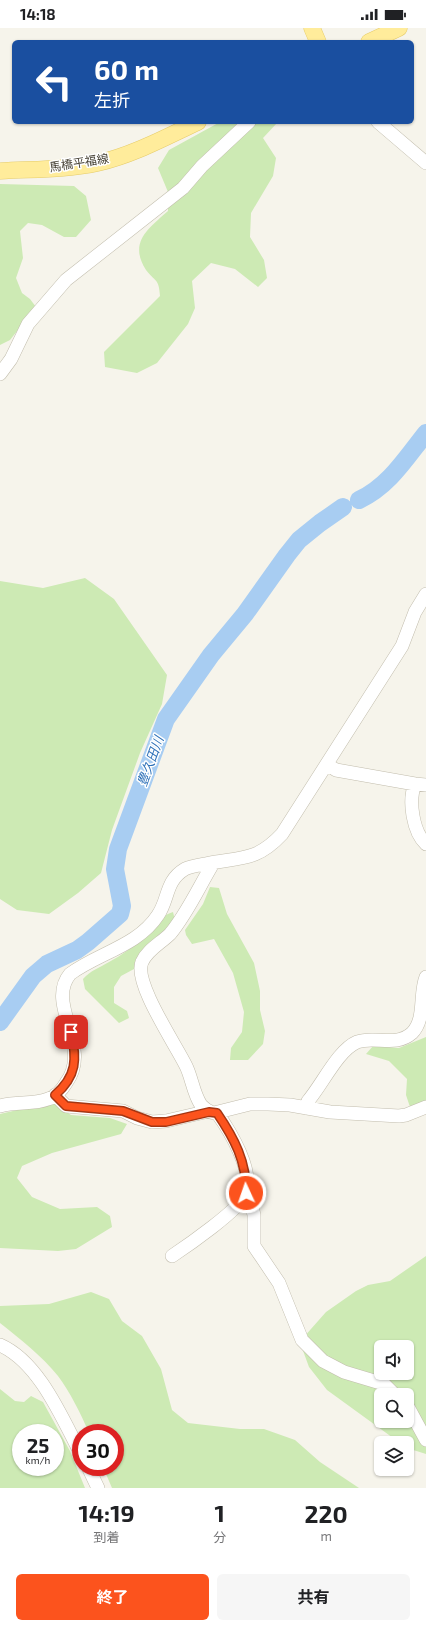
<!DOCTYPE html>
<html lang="ja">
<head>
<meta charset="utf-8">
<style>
	body { margin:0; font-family:"Exo 2","Noto Sans JP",sans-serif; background:#f6f6f6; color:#202124; height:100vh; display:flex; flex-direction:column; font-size:15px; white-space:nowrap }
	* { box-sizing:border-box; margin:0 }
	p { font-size:13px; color:#757577 }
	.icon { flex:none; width:22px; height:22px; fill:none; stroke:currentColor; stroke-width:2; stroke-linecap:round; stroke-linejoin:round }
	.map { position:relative; height:1460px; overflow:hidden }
	.drawer { display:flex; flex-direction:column; background:#fff; flex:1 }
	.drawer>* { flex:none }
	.hud { position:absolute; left:12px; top:12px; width:402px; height:84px; border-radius:6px; box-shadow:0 1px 3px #0004; background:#1a4fa0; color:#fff; overflow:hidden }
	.buttons { position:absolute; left:374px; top:1312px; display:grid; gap:8px }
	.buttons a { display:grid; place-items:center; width:40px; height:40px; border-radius:6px; background:#fff; box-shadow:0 1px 3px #0004; font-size:20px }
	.speed { position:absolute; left:12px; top:1396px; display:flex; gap:8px; font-size:20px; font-weight:700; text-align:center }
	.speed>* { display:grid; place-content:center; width:52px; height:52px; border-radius:50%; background:#fff; box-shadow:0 1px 3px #0004; line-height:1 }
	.speed small { font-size:10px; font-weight:400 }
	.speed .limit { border:6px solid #d22; background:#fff; color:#111 }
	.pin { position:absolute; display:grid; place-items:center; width:34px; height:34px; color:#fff; margin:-17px; border-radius:8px; box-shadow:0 2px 6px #0006 }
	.me { position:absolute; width:44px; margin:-22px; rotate:357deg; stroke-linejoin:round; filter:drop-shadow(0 0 3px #0008) }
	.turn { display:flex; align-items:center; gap:14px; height:84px; padding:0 16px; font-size:18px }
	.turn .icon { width:52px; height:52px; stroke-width:2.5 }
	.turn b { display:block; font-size:28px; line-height:34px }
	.eta { display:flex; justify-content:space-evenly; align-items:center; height:68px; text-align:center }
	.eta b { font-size:24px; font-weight:700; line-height:28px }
	.button { display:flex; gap:8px; margin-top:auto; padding:8px 16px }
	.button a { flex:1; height:46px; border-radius:6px; background:#fc531d; color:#fff; font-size:16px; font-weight:700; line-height:46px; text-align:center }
	.button a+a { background:#f6f6f6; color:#202124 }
	.status { display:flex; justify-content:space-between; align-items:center; height:28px; padding:0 20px; background:#fff; direction:ltr }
	.status svg { height:11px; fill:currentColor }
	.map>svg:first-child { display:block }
	.green { fill:#cdeab4; fill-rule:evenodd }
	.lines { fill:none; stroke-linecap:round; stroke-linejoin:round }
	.river { stroke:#a8cdf2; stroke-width:18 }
	.minor-casing { stroke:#c2bdad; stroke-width:14 }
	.major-casing { stroke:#e6cc69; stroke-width:17 }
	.minor { stroke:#fff; stroke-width:13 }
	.major { stroke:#ffec9b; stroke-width:16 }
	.route-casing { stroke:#a43613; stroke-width:10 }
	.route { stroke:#fc531d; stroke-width:7 }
	.labels { text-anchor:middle; stroke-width:3; stroke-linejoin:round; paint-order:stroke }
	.street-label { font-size:12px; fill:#4a4539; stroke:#fff }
	.water-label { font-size:13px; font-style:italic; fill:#2f72b9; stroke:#fff }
</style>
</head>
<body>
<div class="status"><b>14:18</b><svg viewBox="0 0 49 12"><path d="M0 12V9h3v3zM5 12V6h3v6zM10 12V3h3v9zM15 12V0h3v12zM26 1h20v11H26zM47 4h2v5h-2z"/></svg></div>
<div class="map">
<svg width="426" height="1460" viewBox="0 0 426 1460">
	<rect width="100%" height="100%" fill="#f6f4eb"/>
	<path class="green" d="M 220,94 L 278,94 L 263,110 L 276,130 L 273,148 L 251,185 L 250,209 L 264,232 L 267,250 L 258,259 L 235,241 L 211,235 L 192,253 L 195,280 L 188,296 L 157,335 L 137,345 L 105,339 L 104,324 L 160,268 C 159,250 155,254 146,242 C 128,214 149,200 168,183 L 168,164 L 158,140 L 169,122 Z
		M 0,156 L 74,158 L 86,168 L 91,192 L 76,209 L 64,209 L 42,197 L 28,195 L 20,203 L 23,230 L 16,250 L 22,265 L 30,271 L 36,279 L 10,312 L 0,317 Z
		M 85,550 L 114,571 L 167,647 L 162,676 L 140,725 L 112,802 L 101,845 L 78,865 L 49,886 L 17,882 L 0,871 L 0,553 L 43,560 Z
		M 210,859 L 219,860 L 227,886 L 254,935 L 260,963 L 260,982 L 265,1003 L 263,1016 L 248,1032 L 230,1032 L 231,1020 L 242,1004 L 244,984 L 233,945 L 214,911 L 192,916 L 186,907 L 185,902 L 203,876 Z
		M 173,884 L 175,892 L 143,925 L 134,941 L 121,948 L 114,959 L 114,975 L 127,983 L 129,990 L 119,995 L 85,961 L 83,951 C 91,942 99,940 109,934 C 122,927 134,918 145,908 C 156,899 158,889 173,884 Z
		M 426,1009 L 426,1073 L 410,1079 L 406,1067 L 407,1051 L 389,1033 L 366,1026 L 373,1018 L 399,1020 Z
		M 54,1075 L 71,1087 L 110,1090 L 127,1096 L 121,1106 L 52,1125 L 22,1138 L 17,1150 L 32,1169 L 60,1181 L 97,1179 L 110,1188 L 112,1199 L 76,1221 L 58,1223 L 0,1220 L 0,1086 L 30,1079 Z
		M 426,1228 L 426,1426 L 407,1420 L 407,1415 L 400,1415 L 327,1362 L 309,1339 L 302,1320 L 303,1310 L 326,1284 L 356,1263 L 368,1257 L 390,1253 ZM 381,1319 L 407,1319 L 407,1345 L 381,1345 ZM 381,1367 L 407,1367 L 407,1393 L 381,1393 Z
		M 91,1264 L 109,1271 L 122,1293 L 142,1308 L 161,1341 L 172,1382 L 188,1395 L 240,1401 L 264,1401 L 295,1412 L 320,1434 L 359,1460 L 112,1460 L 103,1439 L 115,1439 L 115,1405 L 89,1405 C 81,1386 70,1364 58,1348 C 42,1328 20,1311 0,1295 L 0,1278 L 49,1276 Z
		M 0,1361 L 15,1373 L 24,1374 L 31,1368 L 43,1374 L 70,1423 L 85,1460 L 0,1460 ZM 21,1405 L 55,1405 L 55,1439 L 21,1439 Z"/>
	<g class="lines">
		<path class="river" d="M 359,472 C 389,458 406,430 426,405
			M 0,994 L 33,948 L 47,936 L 77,922 L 88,914 L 120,886 L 122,878 L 115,841 L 118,821 L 166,691 L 211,627 L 245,586 L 287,527 L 299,512 L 320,495 L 343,479"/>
		<defs>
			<path id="minor" d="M 378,94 L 426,135
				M 0,346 L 11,331 L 28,296 L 66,252 L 183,160 L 202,138 L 249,94
				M 328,737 L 336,742 L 415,756 L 426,757
				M 415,756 C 408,773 413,804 426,816
				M 211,835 L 211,839 C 198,861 186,887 170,906 C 161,915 147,922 142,934 C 133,954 176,1017 186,1038 C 192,1050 193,1065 201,1077 C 205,1081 209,1084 214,1085 L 250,1076 L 268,1076 L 290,1077 L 330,1084 L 399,1088 L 406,1087 L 426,1079
				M 55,1067 L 66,1078 L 123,1083 L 137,1090 L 152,1094 L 166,1093 L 209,1083
				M 0,1078 C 16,1073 33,1077 48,1071 C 55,1069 62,1062 66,1055 C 93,1019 45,976 70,946 C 98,925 138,918 158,887 C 169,871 165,853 185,841 C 191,838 199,837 205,836 C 240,829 256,834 282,806 L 402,618 L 415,584 L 426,566
				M 306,1080 L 308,1073 C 322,1057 338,1022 357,1014 C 375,1007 395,1020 412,1005 C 426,991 419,966 426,949
				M 246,1165 L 250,1170 L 254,1187 L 254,1218 L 279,1255 L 302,1312 L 323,1333 L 344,1344 L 384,1356 L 395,1367
				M 172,1228 C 187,1218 239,1182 245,1167 C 255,1144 230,1103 217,1085
				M 0,1317 C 39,1334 62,1390 81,1426
				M 407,1377 L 426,1412
				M 88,1439 L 98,1460"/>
			<path id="major" d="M 312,0 L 318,14
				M 369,14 L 399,0
				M 0,143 C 32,141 66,142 98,135 C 133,127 166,109 198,94"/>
		</defs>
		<use href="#minor" class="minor-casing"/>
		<use href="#major" class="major-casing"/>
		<use href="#minor" class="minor"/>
		<use href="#major" class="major"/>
	</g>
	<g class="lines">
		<defs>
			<path id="route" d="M 71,1004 C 77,1031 77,1048 55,1067 L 66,1078 L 123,1083 L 152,1094 L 166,1094 L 209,1084 L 217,1085 C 234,1110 247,1134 246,1165"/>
		</defs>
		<use href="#route" class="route-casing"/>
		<use href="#route" class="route"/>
	</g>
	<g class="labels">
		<g class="street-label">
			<text transform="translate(79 135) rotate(-9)" y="4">馬橋平福線</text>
		</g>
		<g class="water-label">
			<text transform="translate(150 733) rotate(-70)" y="5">豊久田川</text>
		</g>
	</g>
</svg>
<div class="buttons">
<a><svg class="icon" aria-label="sound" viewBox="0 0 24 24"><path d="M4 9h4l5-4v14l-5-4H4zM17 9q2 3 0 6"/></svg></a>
<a><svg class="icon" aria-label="search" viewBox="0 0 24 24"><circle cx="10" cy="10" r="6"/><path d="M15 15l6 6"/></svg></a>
<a><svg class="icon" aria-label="layers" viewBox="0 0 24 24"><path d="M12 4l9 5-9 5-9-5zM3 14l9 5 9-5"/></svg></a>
</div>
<div class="speed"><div>25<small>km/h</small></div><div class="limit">30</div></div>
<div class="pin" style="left:71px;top:1004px;background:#d93025"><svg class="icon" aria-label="arrive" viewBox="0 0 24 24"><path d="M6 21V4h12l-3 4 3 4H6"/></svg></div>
<svg class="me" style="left:246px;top:1165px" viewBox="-20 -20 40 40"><circle r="17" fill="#fc531d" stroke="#fff" stroke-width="3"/><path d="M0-11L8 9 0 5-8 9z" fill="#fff"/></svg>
<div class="hud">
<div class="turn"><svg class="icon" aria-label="left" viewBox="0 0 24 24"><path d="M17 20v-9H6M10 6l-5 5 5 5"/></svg><div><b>60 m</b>左折</div></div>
</div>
</div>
<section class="drawer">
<div class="eta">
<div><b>14:19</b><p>到着</p></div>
<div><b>1</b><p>分</p></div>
<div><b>220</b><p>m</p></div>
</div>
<div class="button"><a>終了</a><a>共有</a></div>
</section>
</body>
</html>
